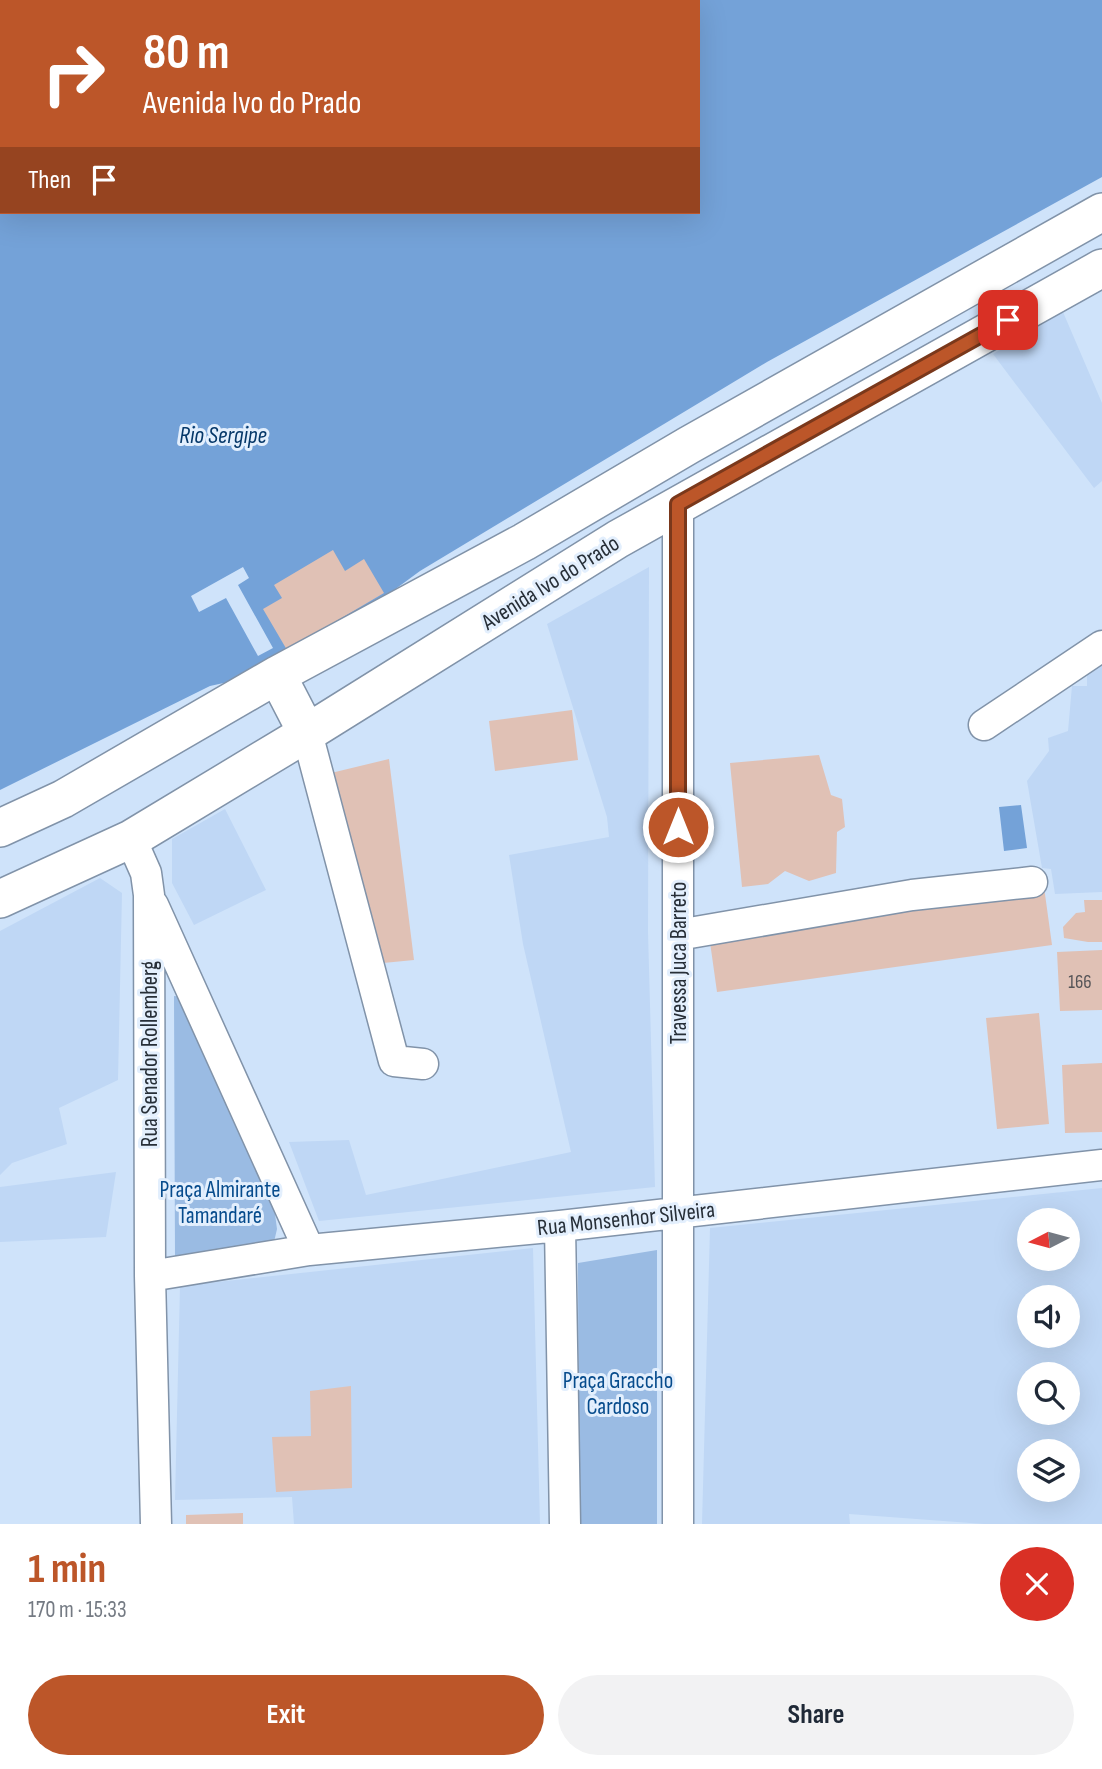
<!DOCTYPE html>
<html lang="en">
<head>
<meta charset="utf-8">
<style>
	body { margin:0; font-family:"Sofia Sans Condensed",sans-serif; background:#f2f2f3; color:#1f2937; height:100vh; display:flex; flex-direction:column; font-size:26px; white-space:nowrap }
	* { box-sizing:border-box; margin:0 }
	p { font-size:23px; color:#747a83 }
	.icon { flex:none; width:38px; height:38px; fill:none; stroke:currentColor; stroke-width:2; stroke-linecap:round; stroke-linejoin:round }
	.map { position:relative; height:1524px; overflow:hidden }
	.details { display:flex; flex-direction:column; background:#fff; flex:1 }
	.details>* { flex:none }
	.banner { position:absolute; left:0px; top:0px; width:700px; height:214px; box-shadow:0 7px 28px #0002; background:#bc5629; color:#fff; overflow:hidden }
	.needle { width:46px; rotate:264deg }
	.tools { position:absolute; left:1017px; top:1208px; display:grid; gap:14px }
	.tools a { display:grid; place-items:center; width:63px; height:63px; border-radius:50%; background:#fff; box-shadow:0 7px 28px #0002; font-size:35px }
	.pin { position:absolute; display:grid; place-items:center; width:60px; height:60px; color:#fff; margin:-30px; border-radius:14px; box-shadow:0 4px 10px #0006 }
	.me { position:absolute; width:77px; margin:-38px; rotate:0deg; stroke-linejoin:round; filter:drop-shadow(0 0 5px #0008) }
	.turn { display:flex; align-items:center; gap:24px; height:147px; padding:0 28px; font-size:32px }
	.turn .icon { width:91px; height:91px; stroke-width:2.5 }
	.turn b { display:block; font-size:49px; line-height:60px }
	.then { display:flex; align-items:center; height:66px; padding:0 28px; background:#0003; gap:14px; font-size:26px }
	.round { display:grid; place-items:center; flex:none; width:74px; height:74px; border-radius:37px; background:#f2f2f3 }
	.headline { display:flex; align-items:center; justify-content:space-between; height:119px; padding:0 28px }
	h1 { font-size:42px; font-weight:700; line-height:52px; color:#bc5629 }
	.button { display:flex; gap:14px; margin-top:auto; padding:14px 28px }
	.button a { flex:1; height:80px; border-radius:42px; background:#bc5629; color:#fff; font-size:28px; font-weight:700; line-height:80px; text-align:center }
	.button a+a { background:#f2f2f3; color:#1f2937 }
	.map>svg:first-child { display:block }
	.built { fill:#bfd7f5; fill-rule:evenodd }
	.green { fill:#9abbe3 }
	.water { fill:#74a2d8; fill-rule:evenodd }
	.pier { fill:#cfe3fa }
	.building { fill:#e0c1b5 }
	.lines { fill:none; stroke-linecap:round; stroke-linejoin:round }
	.minor-casing { stroke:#8193a9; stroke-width:33 }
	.major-casing { stroke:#8193a9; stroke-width:40 }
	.minor { stroke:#fff; stroke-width:30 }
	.major { stroke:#fff; stroke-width:37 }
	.route-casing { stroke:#7a381b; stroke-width:18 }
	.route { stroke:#bc5629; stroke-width:12 }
	.labels { text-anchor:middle; stroke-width:6; stroke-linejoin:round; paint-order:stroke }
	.number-label { font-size:19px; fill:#555457 }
	.street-label { font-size:23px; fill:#272f38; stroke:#e3effd }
	.park-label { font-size:23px; fill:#064b8c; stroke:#e3effd }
	.water-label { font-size:24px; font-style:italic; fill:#063869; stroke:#e3effd }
</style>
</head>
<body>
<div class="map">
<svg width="1102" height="1524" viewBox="0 0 1102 1524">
	<rect width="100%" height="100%" fill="#cfe3fa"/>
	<path class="built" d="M 1063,312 L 1102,403 L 1102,481 L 1094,488 L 993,354 Z
		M 649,567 L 648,932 L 655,1187 L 319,1221 L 289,1142 L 349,1140 L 366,1195 L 571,1152 L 523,944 L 509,855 L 609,837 L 607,817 L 547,624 Z
		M 1102,651 L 1102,892 L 1055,894 L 1051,869 L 1042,868 L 1027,781 L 1049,751 L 1048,738 L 1068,731 L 1072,686 L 1087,686 L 1087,658 Z
		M 225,809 L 266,890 L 194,925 L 172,883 L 172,839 Z
		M 100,878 L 122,893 L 118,1080 L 59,1108 L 67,1144 L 12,1163 L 0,1175 L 0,931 Z
		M 116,1172 L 106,1237 L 0,1242 L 0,1187 Z
		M 1102,1188 L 1102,1524 L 984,1524 L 849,1514 L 850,1524 L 702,1524 L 710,1228 ZM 1029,1220 L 1068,1220 L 1068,1258 L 1029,1258 ZM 1029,1297 L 1068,1297 L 1068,1335 L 1029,1335 ZM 1029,1374 L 1068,1374 L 1068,1412 L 1029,1412 ZM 1029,1451 L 1068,1451 L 1068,1489 L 1029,1489 Z
		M 533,1248 L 540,1524 L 294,1524 L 292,1497 L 175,1500 L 180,1286 Z"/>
	<path class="green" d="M 174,996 L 184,997 L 275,1214 L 277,1229 L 274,1242 L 175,1256 Z
		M 657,1250 L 657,1524 L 579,1524 L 578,1263 Z"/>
	<path class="water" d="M 0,0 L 1102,0 L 1102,177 L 767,362 L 420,571 L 371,607 L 251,677 L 210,686 L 0,790 ZM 2,2 L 698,2 L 698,212 L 2,212 Z
		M 1021,805 L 1027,848 L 1004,851 L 999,807 Z"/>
	<path class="pier" d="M 243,567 L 249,578 L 238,585 L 273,648 L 258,656 L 226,598 L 199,612 L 191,596 Z"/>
	<path class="building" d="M 333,550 L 345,571 L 364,559 L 384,593 L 287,650 L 263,609 L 282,598 L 274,585 Z
		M 572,710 L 578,760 L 495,771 L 489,721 Z
		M 819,755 L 831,795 L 842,799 L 845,827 L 837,832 L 836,873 L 809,881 L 785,871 L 768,884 L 742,887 L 730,763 Z
		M 389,759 L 414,960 L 373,964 L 331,773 Z
		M 1044,887 L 1052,945 L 717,992 L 709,935 Z
		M 1084,900 L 1102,900 L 1102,942 L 1088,942 L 1064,938 L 1063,927 L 1076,913 L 1085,912 Z
		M 1102,950 L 1102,1010 L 1060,1011 L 1057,952 Z
		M 1039,1013 L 1049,1124 L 997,1129 L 986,1018 Z
		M 1102,1063 L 1102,1132 L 1065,1133 L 1062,1065 Z
		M 351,1386 L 352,1488 L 276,1492 L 272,1437 L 311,1436 L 310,1391 Z
		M 243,1513 L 243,1524 L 186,1524 L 186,1515 Z"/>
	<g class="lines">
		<defs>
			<path id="minor" d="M 984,725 L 1102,646
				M 307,733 L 394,1061 L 423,1064
				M 131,839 L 146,873 L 149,895 L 150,1276 L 156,1524
				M 153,905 L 309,1250
				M 678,935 L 912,895 L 1032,882
				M 560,1226 L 565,1524
				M 150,1276 L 309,1250 L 560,1226 L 1102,1165
				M 678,1524 L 678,504"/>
			<path id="major" d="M 277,675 L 307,733
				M 0,828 L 63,799 L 277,675 L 524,542 L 689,445 L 1102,212
				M 0,899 L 131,839 L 307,733 L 618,539 L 1102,268"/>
		</defs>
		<use href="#minor" class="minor-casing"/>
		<use href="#major" class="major-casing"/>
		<use href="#minor" class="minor"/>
		<use href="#major" class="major"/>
	</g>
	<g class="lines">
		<defs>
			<path id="route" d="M 678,827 L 678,504 L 1008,320"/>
		</defs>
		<use href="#route" class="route-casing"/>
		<use href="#route" class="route"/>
	</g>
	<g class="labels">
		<g class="number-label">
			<text x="1080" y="988">166</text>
		</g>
		<g class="street-label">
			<text transform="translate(550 582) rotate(-32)" y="8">Avenida Ivo do Prado</text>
			<text transform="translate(678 963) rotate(-90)" y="8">Travessa Juca Barreto</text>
			<text transform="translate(149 1054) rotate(-90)" y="8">Rua Senador Rollemberg</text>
			<text transform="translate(626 1218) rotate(-6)" y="8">Rua Monsenhor Silveira</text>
		</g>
		<g class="park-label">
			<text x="220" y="1197">Praça Almirante<tspan x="220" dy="26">Tamandaré</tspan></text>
			<text x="618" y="1388">Praça Graccho<tspan x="618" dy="26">Cardoso</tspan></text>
		</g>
		<g class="water-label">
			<text x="223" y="443">Rio Sergipe</text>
		</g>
	</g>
</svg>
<div class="tools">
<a><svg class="needle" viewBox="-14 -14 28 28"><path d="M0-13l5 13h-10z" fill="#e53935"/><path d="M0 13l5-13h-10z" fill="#747a83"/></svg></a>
<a><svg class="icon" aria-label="sound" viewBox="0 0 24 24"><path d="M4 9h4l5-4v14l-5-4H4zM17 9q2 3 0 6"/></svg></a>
<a><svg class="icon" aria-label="search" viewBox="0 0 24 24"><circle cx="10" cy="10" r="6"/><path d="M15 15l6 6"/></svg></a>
<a><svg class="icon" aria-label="layers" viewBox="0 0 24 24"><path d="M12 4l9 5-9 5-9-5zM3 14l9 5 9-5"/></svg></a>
</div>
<div class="pin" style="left:1008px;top:320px;background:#d93025"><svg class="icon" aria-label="arrive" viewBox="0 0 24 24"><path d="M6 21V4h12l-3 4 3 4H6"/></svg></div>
<svg class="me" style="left:678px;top:827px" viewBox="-20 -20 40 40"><circle r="17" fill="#bc5629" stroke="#fff" stroke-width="3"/><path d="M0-11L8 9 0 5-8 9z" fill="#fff"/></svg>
<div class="banner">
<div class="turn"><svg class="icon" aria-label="right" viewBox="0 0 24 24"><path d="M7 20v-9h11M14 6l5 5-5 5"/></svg><div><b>80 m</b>Avenida Ivo do Prado</div></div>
<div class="then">Then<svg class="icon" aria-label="arrive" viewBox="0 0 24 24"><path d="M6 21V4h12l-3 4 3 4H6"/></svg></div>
</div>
</div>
<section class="details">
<div class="headline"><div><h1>1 min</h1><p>170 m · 15:33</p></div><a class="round" style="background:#d93025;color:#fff"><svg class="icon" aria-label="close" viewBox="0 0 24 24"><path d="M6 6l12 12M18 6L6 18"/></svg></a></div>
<div class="button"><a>Exit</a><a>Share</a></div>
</section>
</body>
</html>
